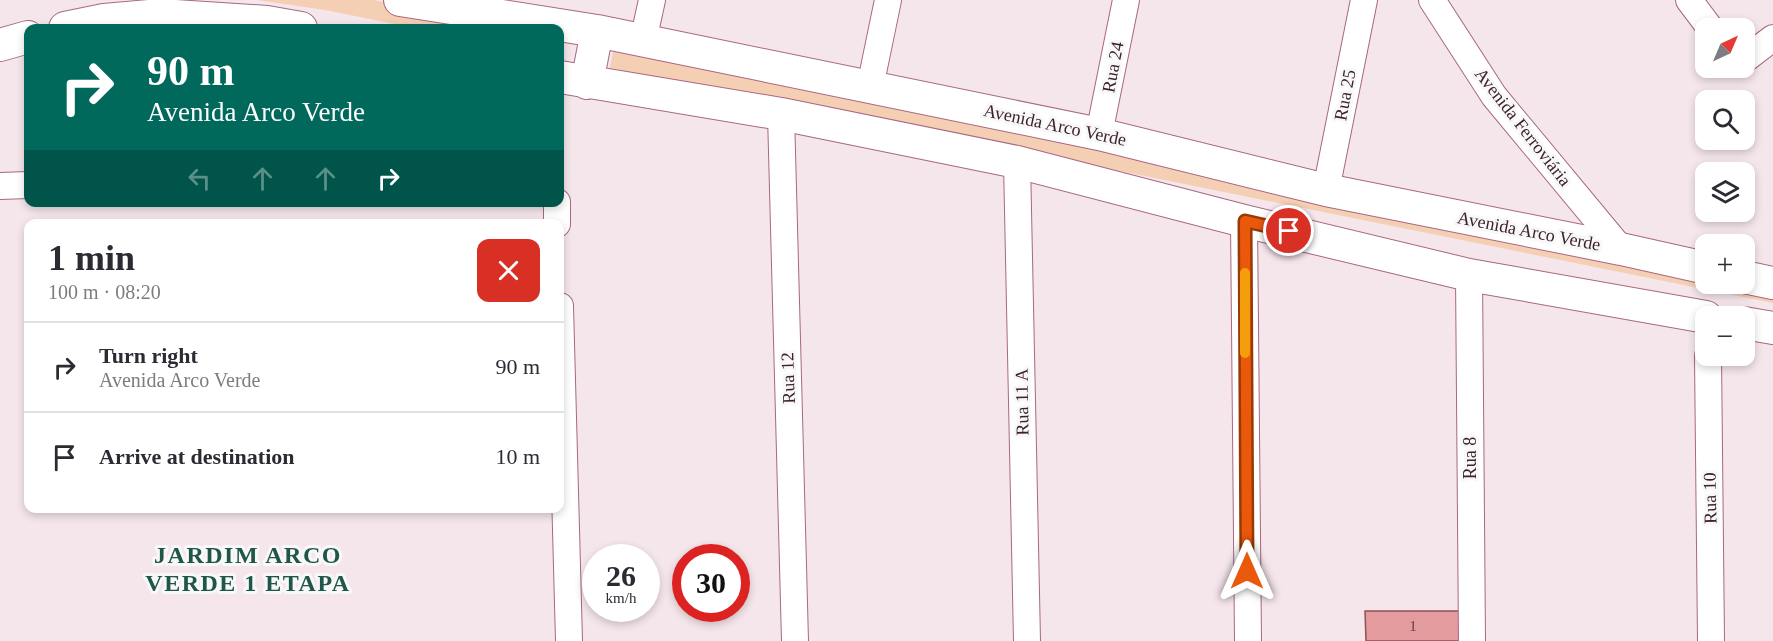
<!DOCTYPE html>
<html lang="en">
<head>
<meta charset="utf-8">
<style>
	body { margin:0; font-family:"Times New Roman",serif; background:#f7f7f7; color:#2b2b33; height:100vh; display:flex; flex-direction:column; font-size:22px; white-space:nowrap }
	* { box-sizing:border-box; margin:0 }
	p { font-size:20px; color:#7c7c81 }
	.icon { flex:none; width:33px; height:33px; fill:none; stroke:currentColor; stroke-width:2; stroke-linecap:round; stroke-linejoin:round }
	.map { position:relative; flex:1; overflow:hidden }
	.panel { position:absolute; left:24px; top:219px; width:540px; height:294px; display:flex; flex-direction:column; background:#fff; border-radius:12px; box-shadow:0 3px 9px #0003 }
	.panel>* { flex:none }
	.top-card { position:absolute; left:24px; top:24px; width:540px; height:183px; border-radius:12px; box-shadow:0 3px 9px #0003; background:#00695c; color:#fff; overflow:hidden }
	.needle { width:39px; rotate:44deg }
	.controls { position:absolute; left:1695px; top:18px; display:grid; gap:12px }
	.controls a { display:grid; place-items:center; width:60px; height:60px; border-radius:12px; background:#fff; box-shadow:0 3px 9px #0003; font-size:30px }
	.speed { position:absolute; left:582px; top:544px; display:flex; gap:12px; font-size:30px; font-weight:700; text-align:center }
	.speed>* { display:grid; place-content:center; width:78px; height:78px; border-radius:50%; background:#fff; box-shadow:0 3px 9px #0003; line-height:1 }
	.speed small { font-size:15px; font-weight:400 }
	.speed .limit { border:9px solid #d22; background:#fff; color:#111 }
	.pin { position:absolute; display:grid; place-items:center; width:51px; height:51px; color:#fff; margin:-26px; border:3px solid #fff; border-radius:50%; box-shadow:0 2px 6px #0007 }
	.me { position:absolute; width:66px; margin:-33px; rotate:0deg; stroke-linejoin:round; filter:drop-shadow(0 0 4px #0008) }
	.turn { display:flex; align-items:center; gap:21px; height:126px; padding:0 24px; font-size:27px }
	.turn .icon { width:78px; height:78px; stroke-width:2.5 }
	.turn b { display:block; font-size:42px; line-height:51px }
	.lanes { display:flex; align-items:center; height:57px; padding:0 24px; background:#0003; justify-content:center; gap:30px; direction:ltr }
	.lanes .off { opacity:.35 }
	.round { display:grid; place-items:center; flex:none; width:63px; height:63px; border-radius:12px; background:#f7f7f7 }
	.head { display:flex; align-items:center; justify-content:space-between; height:102px; padding:0 24px }
	h1 { font-size:36px; font-weight:700; line-height:45px }
	ul { padding:0; list-style:none }
	li { display:flex; align-items:center; gap:18px; height:90px; padding:0 24px; border-top:2px solid #e1e1e2 }
	li div { flex:1 }
	li b { display:block; font-size:22px }
	li em { font-style:normal }
	.map>svg:first-child { display:block }
	.green { fill:#f5cfb4 }
	.building { fill:#e39b9e; stroke:#925156; stroke-width:1.5 }
	.lines { fill:none; stroke-linecap:round; stroke-linejoin:round }
	.minor-casing { stroke:#a86880; stroke-width:28 }
	.tertiary-casing { stroke:#a86880; stroke-width:34 }
	.minor { stroke:#fff; stroke-width:26 }
	.tertiary { stroke:#fff; stroke-width:32 }
	.route-casing { stroke:#983908; stroke-width:15 }
	.route { stroke:#ea580c; stroke-width:10 }
	.slow { stroke:#f59e0b; stroke-width:10 }
	.labels { text-anchor:middle; stroke-width:6; stroke-linejoin:round; paint-order:stroke }
	.number-label { font-size:15px; fill:#664048 }
	.street-label { font-size:18px; fill:#3d222c; stroke:#f8f8f8 }
	.district-label { font-size:24px; font-weight:bold; letter-spacing:1.5px; fill:#205549; stroke:#f8f8f8 }
</style>
</head>
<body>
<div class="map">
<svg width="1773" height="641" viewBox="0 0 1773 641">
	<rect width="100%" height="100%" fill="#f5e6eb"/>
	<path class="green" d="M 257,0 L 374,0 L 507,28 L 414,28 L 325,10 Z
		M 614,46 L 1705,272 L 1706,284 L 1773,286 L 1773,303 L 610,68 Z"/>
	<path class="building" d="M 1365,611 L 1461,611 L 1461,641 L 1366,641 Z"/>
	<g class="lines">
		<defs>
			<path id="minor" d="M 1432,0 L 1494,96 L 1621,249
				M 1689,0 L 1710,28
				M 643,41 L 652,0
				M 1744,60 L 1773,38
				M 870,87 L 888,0
				M 781,114 L 795,641
				M 1099,134 L 1126,0
				M 1017,162 L 1027,641
				M 0,186 L 28,185
				M 1326,190 L 1364,0
				M 557,202 L 557,224
				M 1244,221 L 1248,641
				M 1469,275 L 1472,641
				M 560,306 L 569,641
				M 1708,356 L 1711,641"/>
			<path id="tertiary" d="M 400,0 L 597,31 L 1099,134 L 1326,190 L 1621,249 L 1706,268
				M 65,28 L 104,20 L 160,15 L 267,22 L 301,28
				M 0,45 L 28,37
				M 560,77 L 781,114 L 1017,162 L 1244,221 L 1469,275 L 1706,317
				M 587,83 L 597,31
				M 1744,277 L 1773,283
				M 1744,323 L 1773,328"/>
		</defs>
		<use href="#minor" class="minor-casing"/>
		<use href="#tertiary" class="tertiary-casing"/>
		<use href="#minor" class="minor"/>
		<use href="#tertiary" class="tertiary"/>
	</g>
	<g class="lines">
		<defs>
			<path id="route" d="M 1247,571 L 1245,221 L 1289,231"/>
		</defs>
		<use href="#route" class="route-casing"/>
		<use href="#route" class="route"/>
		<path class="slow" d="M 1245,273 L 1245,353"/>
	</g>
	<g class="labels">
		<g class="number-label">
			<text x="1413" y="631">1</text>
		</g>
		<g class="street-label">
			<text transform="translate(1113 67) rotate(-79)" y="6">Rua 24</text>
			<text transform="translate(1345 95) rotate(-79)" y="6">Rua 25</text>
			<text transform="translate(1055 125) rotate(12)" y="6">Avenida Arco Verde</text>
			<text transform="translate(1523 127) rotate(52)" y="6">Avenida Ferroviária</text>
			<text transform="translate(1529 231) rotate(11)" y="6">Avenida Arco Verde</text>
			<text transform="translate(788 378) rotate(-92)" y="6">Rua 12</text>
			<text transform="translate(1022 402) rotate(-91)" y="6">Rua 11 A</text>
			<text transform="translate(1470 458) rotate(-90)" y="6">Rua 8</text>
			<text transform="translate(1710 498) rotate(-91)" y="6">Rua 10</text>
		</g>
		<g class="district-label">
			<text x="248" y="563">JARDIM ARCO<tspan x="248" dy="28">VERDE 1 ETAPA</tspan></text>
		</g>
	</g>
</svg>
<div class="controls">
<a><svg class="needle" viewBox="-14 -14 28 28"><path d="M0-13l5 13h-10z" fill="#e53935"/><path d="M0 13l5-13h-10z" fill="#7c7c81"/></svg></a>
<a><svg class="icon" aria-label="search" viewBox="0 0 24 24"><circle cx="10" cy="10" r="6"/><path d="M15 15l6 6"/></svg></a>
<a><svg class="icon" aria-label="layers" viewBox="0 0 24 24"><path d="M12 4l9 5-9 5-9-5zM3 14l9 5 9-5"/></svg></a>
<a>+</a>
<a>−</a>
</div>
<div class="speed"><div>26<small>km/h</small></div><div class="limit">30</div></div>
<div class="pin" style="left:1289px;top:231px;background:#d93025"><svg class="icon" aria-label="arrive" viewBox="0 0 24 24"><path d="M6 21V4h12l-3 4 3 4H6"/></svg></div>
<svg class="me" style="left:1247px;top:571px" viewBox="-20 -20 40 40"><path d="M0-17L14 15 0 8-14 15z" fill="#ea580c" stroke="#fff" stroke-width="4"/></svg>
<div class="top-card">
<div class="turn"><svg class="icon" aria-label="right" viewBox="0 0 24 24"><path d="M7 20v-9h11M14 6l5 5-5 5"/></svg><div><b>90 m</b>Avenida Arco Verde</div></div>
<div class="lanes"><svg class="icon off" aria-label="left" viewBox="0 0 24 24"><path d="M17 20v-9H6M10 6l-5 5 5 5"/></svg><svg class="icon off" aria-label="ahead" viewBox="0 0 24 24"><path d="M12 20V5M6 11l6-6 6 6"/></svg><svg class="icon off" aria-label="ahead" viewBox="0 0 24 24"><path d="M12 20V5M6 11l6-6 6 6"/></svg><svg class="icon" aria-label="right" viewBox="0 0 24 24"><path d="M7 20v-9h11M14 6l5 5-5 5"/></svg></div>
</div>
<section class="panel">
<div class="head"><div><h1>1 min</h1><p>100 m · 08:20</p></div><a class="round" style="background:#d93025;color:#fff"><svg class="icon" aria-label="close" viewBox="0 0 24 24"><path d="M6 6l12 12M18 6L6 18"/></svg></a></div>
<ul>
<li><svg class="icon" aria-label="right" viewBox="0 0 24 24"><path d="M7 20v-9h11M14 6l5 5-5 5"/></svg><div><b>Turn right</b><p>Avenida Arco Verde</p></div><em>90 m</em></li>
<li><svg class="icon" aria-label="arrive" viewBox="0 0 24 24"><path d="M6 21V4h12l-3 4 3 4H6"/></svg><div><b>Arrive at destination</b></div><em>10 m</em></li>
</ul>
</section>
</div>
</body>
</html>
